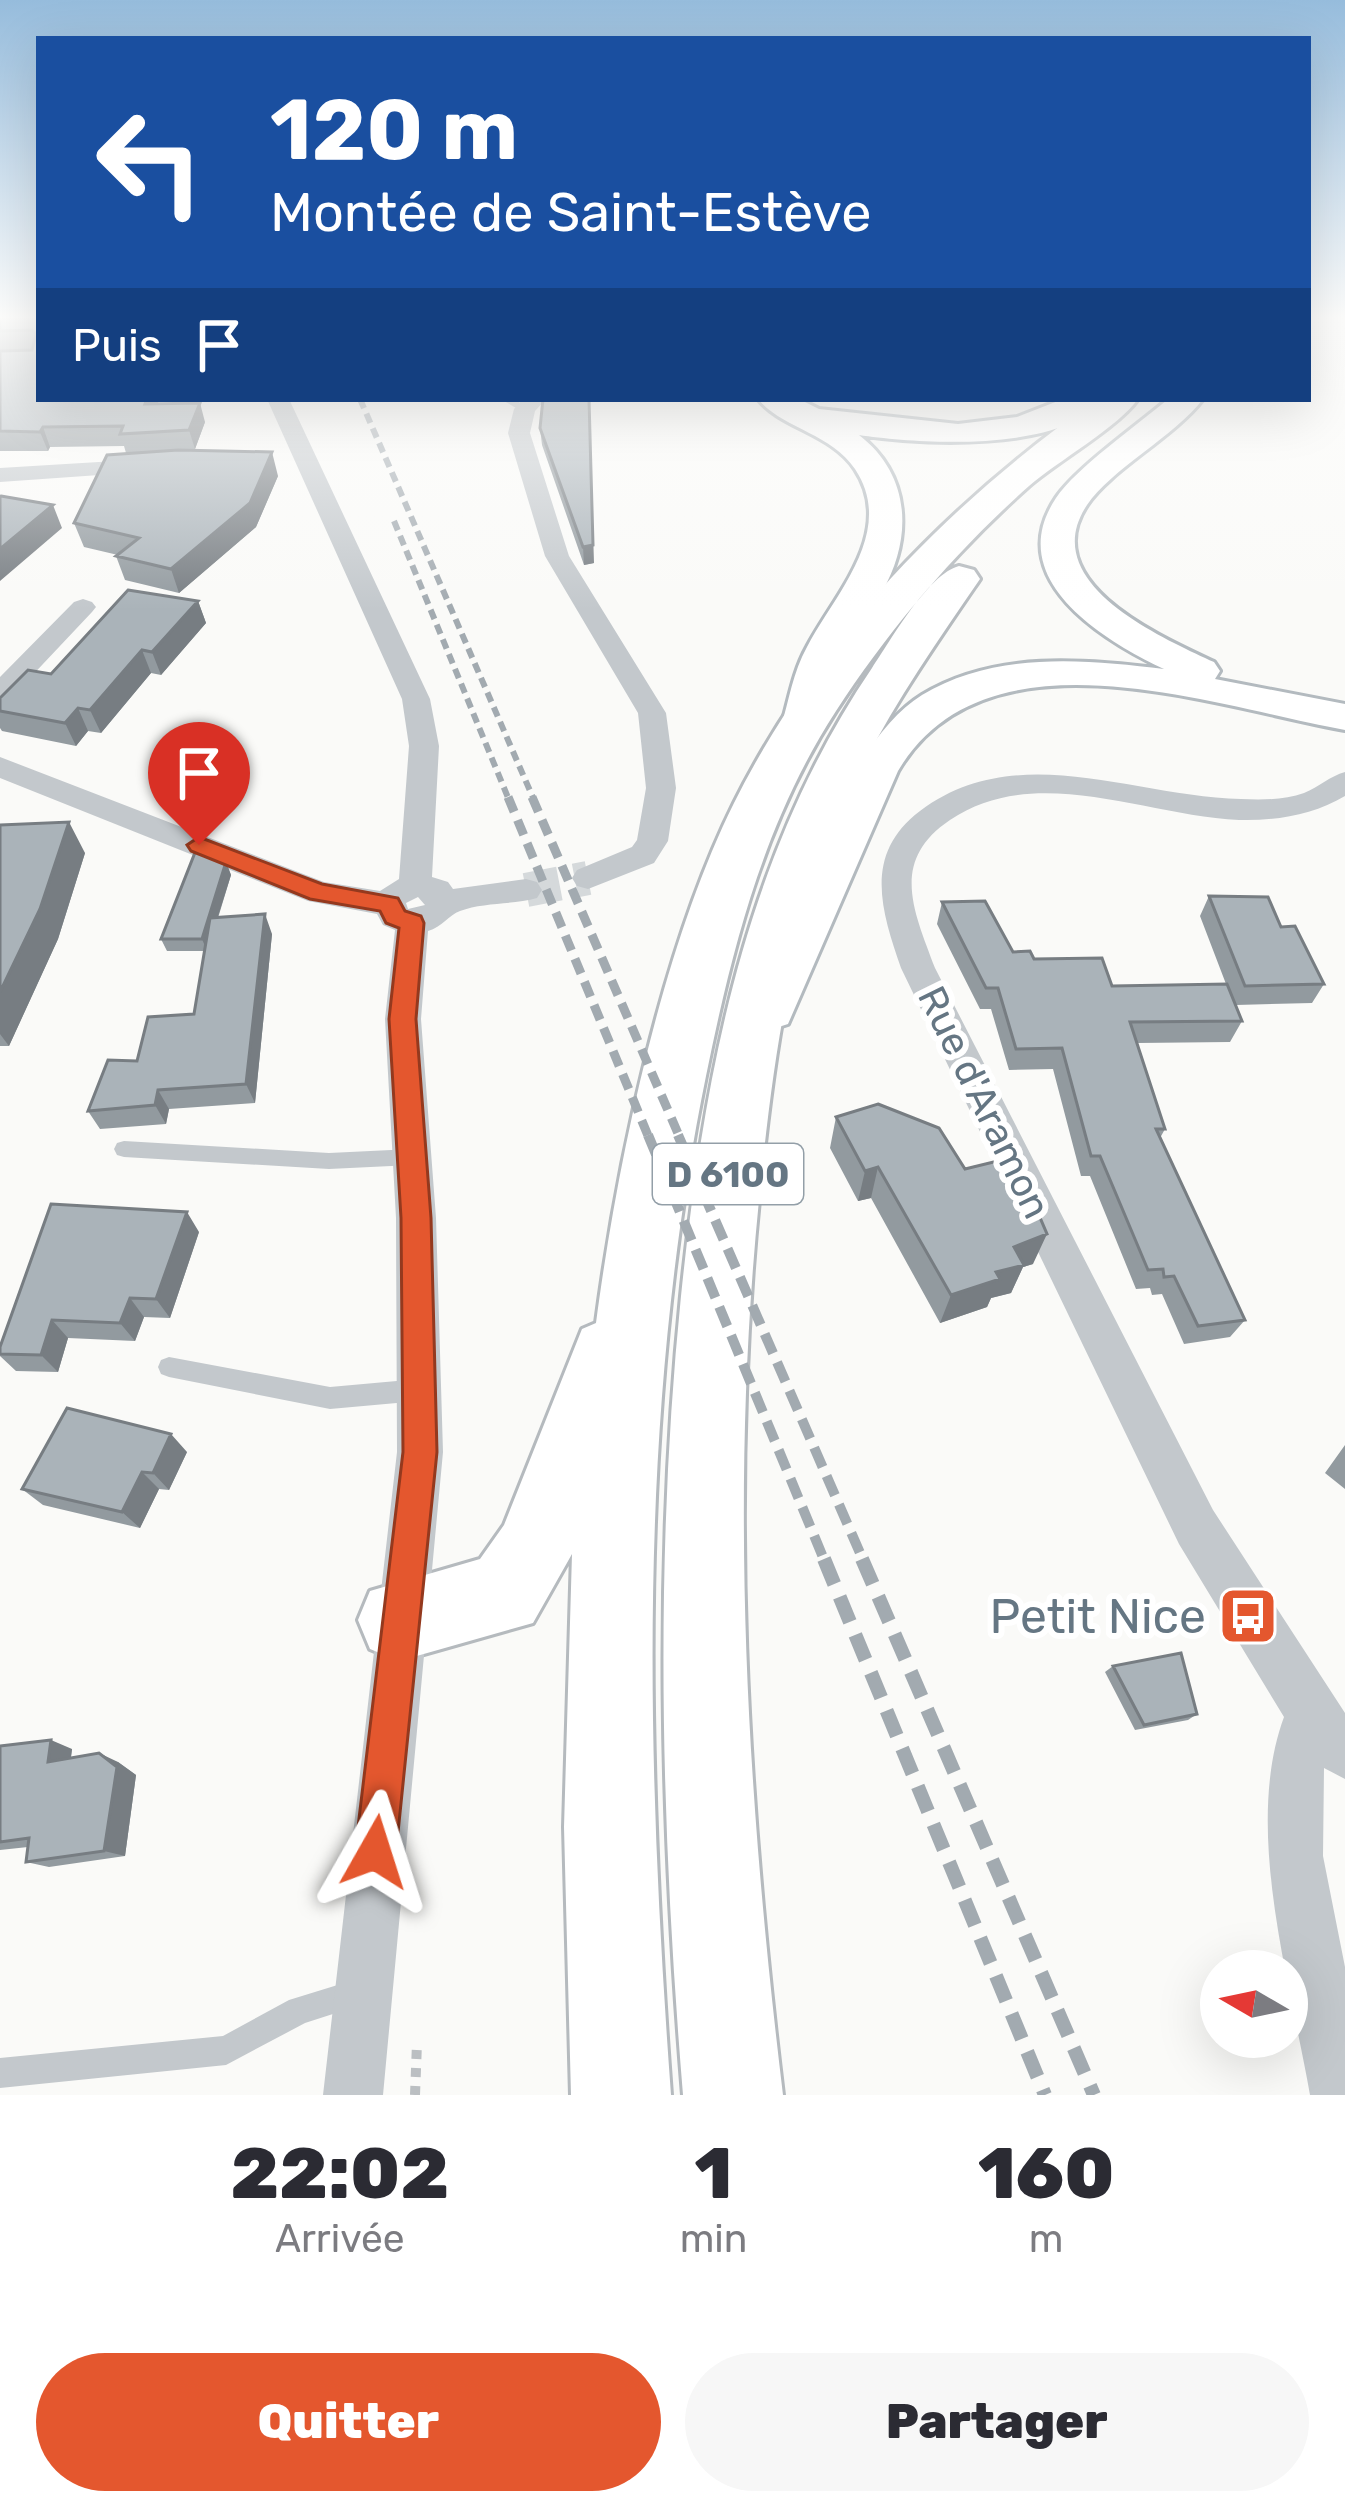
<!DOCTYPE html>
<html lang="fr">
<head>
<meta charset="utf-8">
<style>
	body { margin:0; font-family:Rubik,sans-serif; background:#f7f7f7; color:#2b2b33; height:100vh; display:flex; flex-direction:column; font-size:45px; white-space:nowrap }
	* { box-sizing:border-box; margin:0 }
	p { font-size:39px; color:#7c7c81 }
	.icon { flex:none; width:66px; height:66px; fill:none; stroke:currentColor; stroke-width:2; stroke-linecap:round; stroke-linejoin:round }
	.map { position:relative; height:2095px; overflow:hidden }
	.panel { display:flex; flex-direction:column; background:#fff; flex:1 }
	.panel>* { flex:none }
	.banner { position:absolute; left:36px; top:36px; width:1275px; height:366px; border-radius:0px; box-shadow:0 12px 48px #0002; background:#1a4fa0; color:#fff; overflow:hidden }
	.needle { width:78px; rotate:279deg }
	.controls { position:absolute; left:1200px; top:1950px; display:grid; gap:24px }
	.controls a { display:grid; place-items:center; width:108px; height:108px; border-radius:50%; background:#fff; box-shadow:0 12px 48px #0002; font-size:60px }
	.pin { position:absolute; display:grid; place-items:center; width:102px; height:102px; color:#fff; margin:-123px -51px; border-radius:50% 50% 50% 0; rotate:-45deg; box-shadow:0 0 12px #0007 }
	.pin .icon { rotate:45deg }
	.me { position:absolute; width:132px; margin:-66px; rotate:6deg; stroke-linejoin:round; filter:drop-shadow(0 0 9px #0008) }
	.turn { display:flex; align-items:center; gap:42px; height:252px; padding:0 36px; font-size:54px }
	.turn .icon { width:156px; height:156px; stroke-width:2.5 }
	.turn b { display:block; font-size:84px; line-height:102px }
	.then { display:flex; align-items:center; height:114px; padding:0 36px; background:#0003; gap:24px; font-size:45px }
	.eta { display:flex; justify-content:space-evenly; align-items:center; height:204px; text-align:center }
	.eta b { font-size:72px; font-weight:800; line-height:84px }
	.primary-button { display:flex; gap:24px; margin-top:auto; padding:24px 36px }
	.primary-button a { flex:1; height:138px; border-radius:72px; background:#e4572e; color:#fff; font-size:48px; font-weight:800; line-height:138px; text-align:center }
	.primary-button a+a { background:#f7f7f7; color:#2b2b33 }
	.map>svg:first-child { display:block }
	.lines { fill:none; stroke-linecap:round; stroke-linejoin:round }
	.street-tunnel { stroke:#d5d9db; stroke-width:34; stroke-dasharray:34 16; stroke-linecap:butt }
	.secondary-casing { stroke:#b3babf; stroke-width:6 }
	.primary-casing { stroke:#b5babe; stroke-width:6 }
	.path { stroke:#bbbfc2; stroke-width:10; stroke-dasharray:9 9; stroke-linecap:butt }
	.lane { fill:#c3c8cc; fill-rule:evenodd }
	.street { fill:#c3c8cc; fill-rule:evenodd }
	.secondary { fill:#fff; fill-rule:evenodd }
	.primary { fill:#fff; fill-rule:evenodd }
	.rail-far3 { stroke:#a2aab0; stroke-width:6; stroke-dasharray:10 6; stroke-linecap:butt }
	.rail-far2 { stroke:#a2aab0; stroke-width:9; stroke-dasharray:16 9; stroke-linecap:butt }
	.rail-far1 { stroke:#a2aab0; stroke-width:10; stroke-dasharray:21 10; stroke-linecap:butt }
	.rail { stroke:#a2aab0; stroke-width:14; stroke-dasharray:27 14; stroke-linecap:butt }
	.wall { fill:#929a9f }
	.shaded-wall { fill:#777d82 }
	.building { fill:#aab3b9; stroke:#777d82; stroke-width:3 }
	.route { fill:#e4572e; stroke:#94391e; stroke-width:3 }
	.labels { text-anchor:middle; stroke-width:12; stroke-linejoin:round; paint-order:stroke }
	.shield { fill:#fff; stroke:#939fa8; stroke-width:3 }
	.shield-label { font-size:36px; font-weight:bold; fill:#657683 }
	.street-label { font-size:39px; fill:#657683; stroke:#fff }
	.near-poi-label { font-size:48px; fill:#657683; stroke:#fff; text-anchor:end }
</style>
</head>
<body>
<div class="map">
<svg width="1345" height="2095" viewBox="0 0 1345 2095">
	<rect width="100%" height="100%" fill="#fafaf8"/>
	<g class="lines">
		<path class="street-tunnel" d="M 526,890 L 588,878"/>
		<defs>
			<path id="secondary" d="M 758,399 L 799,399 L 819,409 L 958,424 L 1017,417 L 1063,399 L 1104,399 C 1061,453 920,444 859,435 C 911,475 913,538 882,592 C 871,611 857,628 847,647 C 834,672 831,700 823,727 L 817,737 L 802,740 L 787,737 L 781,727 C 789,700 793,672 807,647 C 834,595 897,532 855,469 C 831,433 781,428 758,399 Z
				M 1168,399 L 1203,399 C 1175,436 1110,470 1087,505 C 1035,583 1163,638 1214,662 L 1220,671 L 1215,679 L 1345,704 L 1345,730 C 1212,706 985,623 898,771 L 788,1024 L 769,1030 L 750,1024 L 743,1010 C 782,925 844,743 922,695 C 994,651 1085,659 1164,669 C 1103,640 1002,579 1056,498 C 1076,468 1139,424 1168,399 Z"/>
			<path id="primary" d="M 1097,399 L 1138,399 C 1118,427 1058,461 1029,486 C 955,552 890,628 836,711 C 764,822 732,948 706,1076 C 637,1413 646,1754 671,2095 L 571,2095 L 564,1827 L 572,1554 L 533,1623 L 399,1661 L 370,1649 L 358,1620 L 370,1591 L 480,1559 L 504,1525 L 582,1329 L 596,1323 C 617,1163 662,948 734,803 C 816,639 948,504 1097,399 Z
				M 959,566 L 974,570 L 980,579 C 923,662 867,742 831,837 C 787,953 771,1078 759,1200 C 729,1499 747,1798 783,2095 L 683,2095 C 661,1828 654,1562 681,1296 C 704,1074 745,855 872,668 C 891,640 928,574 959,566 Z"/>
		</defs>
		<use href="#secondary" class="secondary-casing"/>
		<use href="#primary" class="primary-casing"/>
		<path class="path" d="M 415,2095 L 417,2043"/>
		<path class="lane" d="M 501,399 L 514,399 L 530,409 L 521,411 Z
			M 124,1141 L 329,1153 L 412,1149 L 419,1151 L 422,1157 L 419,1163 L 412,1165 L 329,1169 L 124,1157 L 117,1155 L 114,1149 L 117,1143 Z
			M 169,1357 L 330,1387 L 419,1379 L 427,1383 L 430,1390 L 427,1397 L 419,1401 L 330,1409 L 169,1377 L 161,1374 L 158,1367 L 161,1360 Z
			M 357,1979 L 367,1983 L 371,1993 L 367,2003 L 305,2023 L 226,2065 L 0,2088 L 0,2058 L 223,2036 L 289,2000 Z"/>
		<path class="street" d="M 267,399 L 289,399 L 430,699 L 439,746 L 432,877 L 448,882 L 453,889 L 526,879 L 537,882 L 542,890 L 537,898 C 513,905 483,902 460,911 C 449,915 442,927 428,931 L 421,1019 L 436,1218 L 443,1452 L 383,2095 L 323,2095 L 397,1452 L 396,1218 L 385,1019 L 395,930 L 383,925 L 377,914 L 308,901 L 0,778 L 0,757 L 324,882 L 380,891 L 399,879 L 409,746 L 402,699 ZM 418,897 L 425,905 L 408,909 L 406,903 Z
			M 523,399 L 546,399 L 535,411 L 530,433 L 569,556 L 666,713 L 676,788 L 668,841 L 654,863 L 588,889 L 577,886 L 572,878 L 577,870 L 632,847 L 637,840 L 646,788 L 638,713 L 545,556 L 508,433 L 514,409 Z
			M 148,459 L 159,466 L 156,471 L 0,482 L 0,468 Z
			M 83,599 L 92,602 L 96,607 L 92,612 L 10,699 L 0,701 L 0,677 L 74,602 Z
			M 1345,772 L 1345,796 C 1313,815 1276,821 1239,820 C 1145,816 1036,762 950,820 C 889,861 914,911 935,968 L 1213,1510 L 1345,1713 L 1345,1779 L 1324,1768 L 1323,1856 L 1345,1967 L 1345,2095 L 1310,2095 C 1290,1980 1243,1828 1284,1717 L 1179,1544 L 901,968 C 881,910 863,854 920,811 C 1017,738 1134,797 1241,799 C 1261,800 1285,800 1304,793 C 1319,787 1330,776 1345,772 Z"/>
		<use href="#secondary" class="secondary"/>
		<use href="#primary" class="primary"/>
		<path class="rail-far3" d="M 360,399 L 534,800
			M 394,521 L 509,800"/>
		<path class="rail-far2" d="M 508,797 L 649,1138
			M 532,797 L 680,1138"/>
		<path class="rail-far1" d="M 648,1135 L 825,1562
			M 678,1135 L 864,1562"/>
		<path class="rail" d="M 824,1559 L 1045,2095
			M 862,1559 L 1094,2095"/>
	</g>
	<path class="wall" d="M 0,316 L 39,316 L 39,399 L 159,399 L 158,404 L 205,422 L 195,449 L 278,476 L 256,527 L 179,593 L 125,580 L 116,556 L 118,555 L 84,547 L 74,523 L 126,453 L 124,446 L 50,447 L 48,451 L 0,451 L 0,351 L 32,350 L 32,349 L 0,351 Z
		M 540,428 L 594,563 L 584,565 L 542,445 Z
		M 198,601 L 206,623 L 161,675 L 151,673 L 101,733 L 88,731 L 76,746 L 2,731 L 0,728 L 0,698 Z
		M 0,825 L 85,853 L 58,939 L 9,1046 L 0,1046 Z
		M 226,862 L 231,875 L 218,918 L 272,934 L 255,1103 L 169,1109 L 166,1124 L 100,1129 L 88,1111 L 137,1061 L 194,1014 L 205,951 L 167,951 L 161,939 Z
		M 1209,896 L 1281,927 L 1324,984 L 1312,1003 L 1236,1005 L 1242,1021 L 1230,1042 L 1137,1043 L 1165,1129 L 1160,1138 L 1245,1320 L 1230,1337 L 1184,1344 L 1162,1294 L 1152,1295 L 1150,1288 L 1136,1289 L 1090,1176 L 1081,1176 L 1053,1069 L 1009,1070 L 991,1009 L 980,1009 L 937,924 L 942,902 L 1013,952 L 1112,986 L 1226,984 L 1200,916 Z
		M 836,1117 L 965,1169 L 1033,1264 L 1023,1267 L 1011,1293 L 991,1298 L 987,1307 L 940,1323 L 871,1198 L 858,1201 L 830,1148 Z
		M 199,1232 L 170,1318 L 144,1317 L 135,1341 L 68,1338 L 58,1372 L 16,1371 L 0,1356 L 0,1347 Z
		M 1345,1445 L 1345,1489 L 1325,1473 Z
		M 187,1452 L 169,1490 L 159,1489 L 140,1528 L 43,1505 L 22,1489 Z
		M 1113,1666 L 1197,1714 L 1188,1720 L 1135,1730 L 1105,1672 Z
		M 0,1746 L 72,1749 L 71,1758 L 118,1762 L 136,1775 L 125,1856 L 49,1867 L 26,1862 L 28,1847 L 0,1850 Z"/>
	<path class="shaded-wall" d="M 147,399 L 159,399 L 151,424 L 145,404 Z
		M 589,399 L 594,563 L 584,565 L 583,547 Z
		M 200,403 L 205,422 L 195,449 L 189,430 Z
		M 43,427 L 50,447 L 48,451 L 40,432 Z
		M 272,452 L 278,476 L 256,527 L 179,593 L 171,569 Z
		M 53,505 L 62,528 L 0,581 L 0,549 Z
		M 198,601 L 206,623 L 161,675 L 152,652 Z
		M 142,650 L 151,673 L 101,733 L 90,710 Z
		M 78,708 L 88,731 L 76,746 L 65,723 Z
		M 69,822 L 85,853 L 58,939 L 9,1046 L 0,1034 L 0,992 Z
		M 226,862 L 231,875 L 207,951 L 202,939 Z
		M 265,914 L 272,934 L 255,1103 L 246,1084 Z
		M 158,1090 L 169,1109 L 166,1124 L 155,1105 Z
		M 878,1167 L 871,1198 L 858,1201 L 865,1171 Z
		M 187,1212 L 199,1232 L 170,1318 L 156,1299 Z
		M 1047,1234 L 1033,1264 L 1023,1267 L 1011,1293 L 991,1298 L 987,1307 L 940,1323 L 951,1295 L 996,1272 L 1014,1247 Z
		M 130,1298 L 144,1317 L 135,1341 L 120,1323 Z
		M 52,1320 L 68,1338 L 58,1372 L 41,1355 Z
		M 171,1434 L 187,1452 L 169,1490 L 153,1473 Z
		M 142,1472 L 159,1489 L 140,1528 L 122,1512 Z
		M 51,1740 L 72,1749 L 69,1770 L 48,1762 Z
		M 99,1753 L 118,1762 L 136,1775 L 125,1856 L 104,1851 Z"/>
	<path class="building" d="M 0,316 L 39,316 L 39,399 L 147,399 L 145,404 L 200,403 L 189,430 L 120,434 L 123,426 L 43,427 L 40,432 L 0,431 L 0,351 L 32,350 L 36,334 L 32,330 L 0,331 Z
		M 543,399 L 589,399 L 593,545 L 583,547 L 540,428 Z
		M 178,450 L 272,452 L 250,503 L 171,569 L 116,556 L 139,538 L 74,523 L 107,455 Z
		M 1,496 L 53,505 L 0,549 L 0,497 Z
		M 128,590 L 198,601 L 152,652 L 142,650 L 90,710 L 78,708 L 65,723 L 0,711 L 0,698 L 28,670 L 51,674 Z
		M 69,822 L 40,909 L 0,992 L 0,825 Z
		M 196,850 L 226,862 L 202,939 L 161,939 Z
		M 1209,896 L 1268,897 L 1281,927 L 1295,926 L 1324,984 L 1245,986 Z
		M 985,901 L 1013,952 L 1030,951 L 1034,959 L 1102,958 L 1112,986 L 1227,984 L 1242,1021 L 1130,1022 L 1165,1129 L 1156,1129 L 1245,1320 L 1198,1326 L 1174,1276 L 1164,1277 L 1163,1269 L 1148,1270 L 1100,1156 L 1091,1156 L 1062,1048 L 1016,1049 L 998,988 L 986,988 L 942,902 Z
		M 265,914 L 246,1084 L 158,1090 L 155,1105 L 88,1111 L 108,1060 L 137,1061 L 148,1017 L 194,1014 L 210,918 Z
		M 878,1104 L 939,1128 L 965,1169 L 1014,1157 L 1047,1234 L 1014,1247 L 1024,1265 L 996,1272 L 1000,1279 L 951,1295 L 878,1167 L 865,1171 L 836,1117 Z
		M 51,1204 L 187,1212 L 156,1299 L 130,1298 L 120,1323 L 52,1320 L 41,1355 L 0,1354 L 0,1347 Z
		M 67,1408 L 171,1434 L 153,1473 L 142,1472 L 122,1512 L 22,1489 Z
		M 1181,1653 L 1197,1714 L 1144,1725 L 1113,1666 Z
		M 51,1740 L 48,1762 L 99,1753 L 117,1767 L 104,1851 L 26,1862 L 29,1838 L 0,1842 L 0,1746 Z"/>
	<linearGradient id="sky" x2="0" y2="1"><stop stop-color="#96bcdc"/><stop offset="0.52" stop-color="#fdfdfc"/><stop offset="1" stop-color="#fdfdfc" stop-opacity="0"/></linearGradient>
	<rect width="1345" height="610" fill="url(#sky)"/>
	<path class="route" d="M 199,837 L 322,884 L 398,898 L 405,911 L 421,916 L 424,923 L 416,1019 L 431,1218 L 437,1452 L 396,1852 L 390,1867 L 375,1873 L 361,1867 L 355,1852 L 403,1452 L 401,1218 L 389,1019 L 399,928 L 386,923 L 380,911 L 310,899 L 191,851 L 187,845 Z"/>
	<defs>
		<symbol id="bus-square" viewBox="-11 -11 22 22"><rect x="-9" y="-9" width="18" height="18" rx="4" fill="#e4572e" stroke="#fff"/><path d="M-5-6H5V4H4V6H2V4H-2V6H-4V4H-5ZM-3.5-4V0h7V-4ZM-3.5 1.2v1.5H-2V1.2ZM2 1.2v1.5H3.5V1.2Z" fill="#fff"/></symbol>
	</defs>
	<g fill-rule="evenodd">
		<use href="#bus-square" x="1215" y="1583" width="66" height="66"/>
	</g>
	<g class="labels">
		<rect class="shield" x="653" y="1144" width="150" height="60" rx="9"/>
		<g class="shield-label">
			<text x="728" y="1187">D 6100</text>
		</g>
		<g class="street-label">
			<text transform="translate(985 1102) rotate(64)" y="14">Rue d'Aramon</text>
		</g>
		<g class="near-poi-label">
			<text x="1206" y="1633">Petit Nice</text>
		</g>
	</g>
</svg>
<div class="controls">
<a><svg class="needle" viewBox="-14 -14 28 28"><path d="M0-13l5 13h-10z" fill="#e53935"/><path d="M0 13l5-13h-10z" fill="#7c7c81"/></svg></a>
</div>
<div class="pin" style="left:199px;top:845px;background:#d93025"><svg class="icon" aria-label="arrive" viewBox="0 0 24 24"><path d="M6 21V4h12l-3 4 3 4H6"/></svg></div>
<svg class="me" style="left:375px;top:1852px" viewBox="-20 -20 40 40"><path d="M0-17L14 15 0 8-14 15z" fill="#e4572e" stroke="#fff" stroke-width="4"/></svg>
<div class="banner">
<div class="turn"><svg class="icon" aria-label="left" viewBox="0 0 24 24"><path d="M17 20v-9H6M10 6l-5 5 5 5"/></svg><div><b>120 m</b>Montée de Saint-Estève</div></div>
<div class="then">Puis<svg class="icon" aria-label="arrive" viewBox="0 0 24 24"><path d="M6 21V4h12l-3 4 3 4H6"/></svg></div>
</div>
</div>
<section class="panel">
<div class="eta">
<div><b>22:02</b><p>Arrivée</p></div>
<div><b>1</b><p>min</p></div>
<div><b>160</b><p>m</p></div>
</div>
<div class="primary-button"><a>Quitter</a><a>Partager</a></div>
</section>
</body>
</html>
